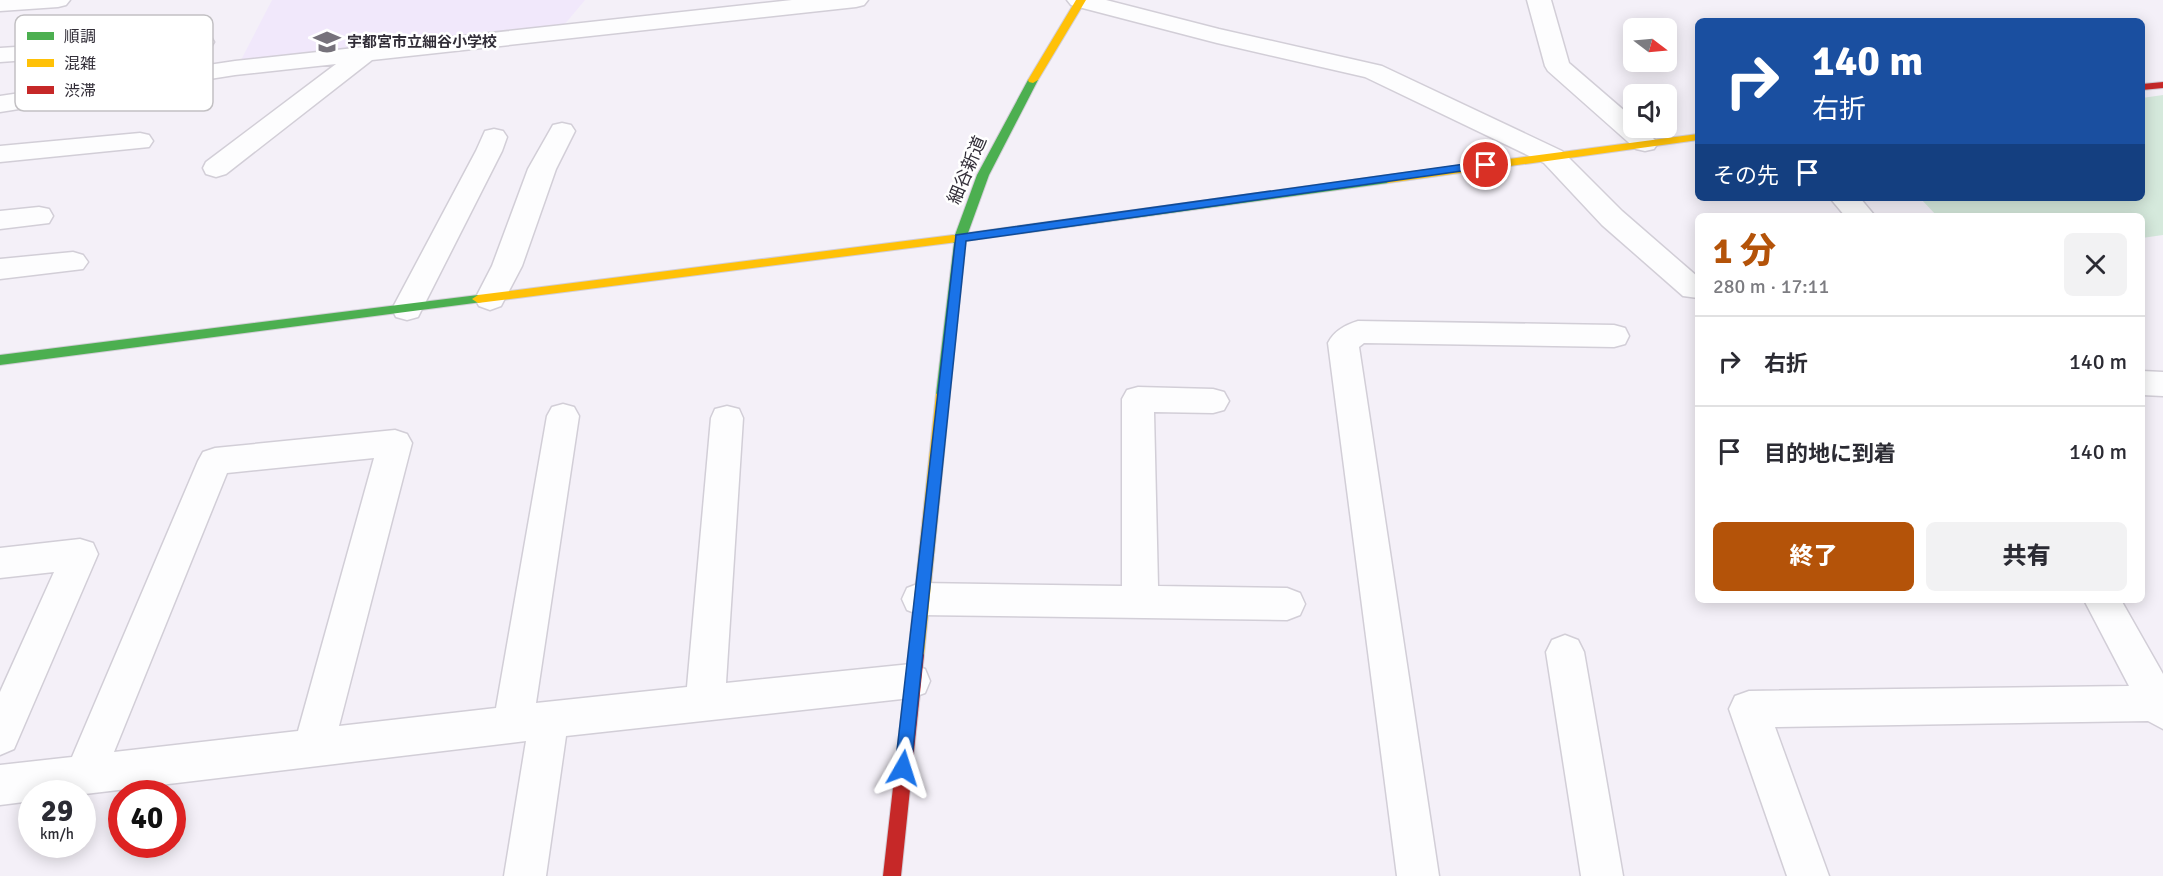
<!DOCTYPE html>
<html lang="ja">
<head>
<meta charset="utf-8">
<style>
	body { margin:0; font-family:Signika,"Noto Sans JP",sans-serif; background:#f2f2f3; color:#2b2b33; height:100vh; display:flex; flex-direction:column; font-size:22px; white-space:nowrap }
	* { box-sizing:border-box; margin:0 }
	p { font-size:20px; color:#7c7c81 }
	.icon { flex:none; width:33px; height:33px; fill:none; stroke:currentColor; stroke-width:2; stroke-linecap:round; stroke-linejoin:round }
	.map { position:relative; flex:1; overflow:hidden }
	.drawer { position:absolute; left:1695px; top:213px; width:450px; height:390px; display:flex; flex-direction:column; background:#fff; border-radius:9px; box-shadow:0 3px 15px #0003 }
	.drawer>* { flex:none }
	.guide { position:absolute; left:1695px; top:18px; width:450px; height:183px; border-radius:9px; box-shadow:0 3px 15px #0003; background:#1a4fa0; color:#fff; overflow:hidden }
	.needle { width:39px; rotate:106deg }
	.controls { position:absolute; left:1623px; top:18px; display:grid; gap:12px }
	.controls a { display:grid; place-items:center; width:54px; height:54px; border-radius:9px; background:#fff; box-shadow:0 3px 15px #0003; font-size:30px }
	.speed { position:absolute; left:18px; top:780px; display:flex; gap:12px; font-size:30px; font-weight:700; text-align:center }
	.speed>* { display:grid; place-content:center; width:78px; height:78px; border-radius:50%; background:#fff; box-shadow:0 3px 15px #0003; line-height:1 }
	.speed small { font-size:15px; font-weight:400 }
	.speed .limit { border:9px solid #d22; background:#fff; color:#111 }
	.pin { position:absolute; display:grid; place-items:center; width:51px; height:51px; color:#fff; margin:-26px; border:3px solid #fff; border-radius:50%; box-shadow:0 2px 6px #0007 }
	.me { position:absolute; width:66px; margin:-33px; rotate:6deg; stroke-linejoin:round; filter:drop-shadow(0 0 4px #0008) }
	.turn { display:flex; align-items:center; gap:21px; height:126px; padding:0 18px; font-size:27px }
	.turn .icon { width:78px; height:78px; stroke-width:2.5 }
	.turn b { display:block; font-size:42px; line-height:51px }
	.then { display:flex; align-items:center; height:57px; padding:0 18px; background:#0003; gap:12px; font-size:22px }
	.round { display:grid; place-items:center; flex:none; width:63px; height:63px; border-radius:9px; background:#f2f2f3 }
	.head { display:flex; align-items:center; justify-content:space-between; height:102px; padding:0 18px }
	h1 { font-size:36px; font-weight:800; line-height:45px; color:#b45309 }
	.button { display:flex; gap:12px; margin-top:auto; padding:12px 18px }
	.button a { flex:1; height:69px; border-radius:9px; background:#b45309; color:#fff; font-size:24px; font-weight:800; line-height:69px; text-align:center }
	.button a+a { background:#f2f2f3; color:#2b2b33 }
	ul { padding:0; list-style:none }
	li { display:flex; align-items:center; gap:18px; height:90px; padding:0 18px; border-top:2px solid #e1e1e2 }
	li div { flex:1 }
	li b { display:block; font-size:22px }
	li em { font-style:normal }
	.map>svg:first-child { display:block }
	.built { fill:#f1e8fb }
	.green { fill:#d5e9dc }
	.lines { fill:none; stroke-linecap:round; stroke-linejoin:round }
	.street-casing { stroke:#d2ced7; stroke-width:3 }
	.fast-casing { stroke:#d2ced7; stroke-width:2 }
	.slow-casing { stroke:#d2ced7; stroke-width:2 }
	.jam-casing { stroke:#d2ced7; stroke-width:2 }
	.street { fill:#fdfdfe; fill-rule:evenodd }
	.fast { fill:#4caf50; fill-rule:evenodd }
	.slow { fill:#ffc107; fill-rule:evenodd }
	.jam { fill:#c62828; fill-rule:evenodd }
	.route { fill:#1a73e8; stroke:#114b97; stroke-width:1.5 }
	.labels { text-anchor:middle; stroke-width:5; stroke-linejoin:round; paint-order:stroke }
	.far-poi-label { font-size:15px; font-weight:bold; fill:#322e38; stroke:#fff; text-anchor:start }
	.street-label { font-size:18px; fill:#322e38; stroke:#fff }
	.key { fill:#fff; stroke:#c2c0c3; stroke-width:1.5 }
	.key-label { font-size:16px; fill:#322e38 }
</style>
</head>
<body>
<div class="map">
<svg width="2163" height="876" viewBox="0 0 2163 876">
	<rect width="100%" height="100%" fill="#f4f0f8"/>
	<path class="built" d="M 272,0 L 585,0 L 564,25 L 241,60 Z"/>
	<path class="green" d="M 2163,95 L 2163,235 L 2142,238 L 2142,216 L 1937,216 L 1920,198 L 2142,198 L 2142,98 Z"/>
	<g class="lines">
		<defs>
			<path id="street" d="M 0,0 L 70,0 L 66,5 L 58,7 L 0,11 Z
				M 792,0 L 868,0 L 864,5 L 856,7 L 372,60 L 226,174 L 216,177 L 206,174 L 203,168 L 206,162 L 336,64 L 235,75 L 0,112 L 0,96 L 235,61 Z
				M 1067,0 L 1106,0 L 1219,29 L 1382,66 L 1562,151 L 1622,211 L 1698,277 L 1698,298 L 1683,296 L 1602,225 L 1544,163 L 1365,77 L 1217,43 L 1071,5 Z
				M 1527,0 L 1551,0 L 1569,63 L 1634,119 L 1634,128 L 1643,128 L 1658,143 L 1654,149 L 1645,151 L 1636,149 L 1548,71 L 1545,66 Z
				M 202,35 L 211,37 L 214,42 L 211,47 L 0,62 L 0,48 Z
				M 562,123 L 571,125 L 575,131 L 556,169 L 522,266 L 501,306 L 490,310 L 479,306 L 475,299 L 492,266 L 528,169 L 553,125 Z
				M 494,129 L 503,131 L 507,137 L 502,151 L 422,309 L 418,317 L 407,320 L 396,317 L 392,309 L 476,151 L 485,131 Z
				M 140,133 L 149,135 L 153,141 L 149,147 L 0,162 L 0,146 Z
				M 1830,198 L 1860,198 L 1875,216 L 1845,216 Z
				M 39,207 L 49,209 L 53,216 L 49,223 L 0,229 L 0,211 Z
				M 73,252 L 83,255 L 88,262 L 83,269 L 0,279 L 0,259 Z
				M 1358,321 L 1614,325 L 1625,328 L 1629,336 L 1625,344 L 1614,347 L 1364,343 L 1359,347 L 1439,876 L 1397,876 L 1328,343 C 1334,331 1345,325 1358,321 Z
				M 2142,371 L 2163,372 L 2163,396 L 2142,395 Z
				M 1138,387 L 1213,389 L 1224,392 L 1229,401 L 1224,410 L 1213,413 L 1154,412 L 1158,586 L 1287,588 L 1300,593 L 1305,604 L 1300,615 L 1287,620 L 920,615 L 907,610 L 902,599 L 907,588 L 920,583 L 1122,586 L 1122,399 L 1127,390 Z
				M 563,404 L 574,407 L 579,416 L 536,703 L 687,687 L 711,418 L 715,409 L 727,406 L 739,409 L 743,418 L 726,683 L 911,664 L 925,669 L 930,681 L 925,693 L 911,698 L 566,736 L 546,876 L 504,876 L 526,741 L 85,794 L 32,794 L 32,801 L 0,805 L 0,765 L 72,757 L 198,461 L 203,452 L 215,448 L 395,430 L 407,434 L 412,443 L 339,726 L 496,708 L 547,416 L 552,407 ZM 374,458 L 298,731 L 114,752 L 227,473 Z
				M 80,539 L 93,543 L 98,554 L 14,749 L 0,755 L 0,692 L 54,572 L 0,578 L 0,548 Z
				M 2084,600 L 2121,600 L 2163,674 L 2163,729 L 2148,721 L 1775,727 L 1829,876 L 1787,876 L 1729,709 L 1735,696 L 1749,691 L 2129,686 Z
				M 1565,635 L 1578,640 L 1584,652 L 1623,876 L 1581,876 L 1546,652 L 1552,640 Z"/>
			<path id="fast" d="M 1033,77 L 1038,80 L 989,175 L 968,233 L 1388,175 L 1394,179 L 1388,183 L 966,241 L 950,394 L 943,399 L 936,394 L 954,243 L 947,239 L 955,235 L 977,175 L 1028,80 Z
				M 478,295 L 484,299 L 482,302 L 0,365 L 0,355 Z"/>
			<path id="slow" d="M 1076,0 L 1086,0 L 1038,80 L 1033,83 L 1029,82 L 1028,80 Z
				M 1698,134 L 1698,140 L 1388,183 L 1382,179 L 1388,175 Z
				M 953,235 L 957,236 L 959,239 L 957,242 L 478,303 L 472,299 L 478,295 Z
				M 943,389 L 950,394 L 924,655 L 921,660 L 916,662 L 911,660 L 908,655 L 936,394 Z"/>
			<path id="jam" d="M 2163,82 L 2163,88 L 2142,90 L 2142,84 Z
				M 916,648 L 921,650 L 924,655 L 901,876 L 883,876 L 908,655 L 911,650 Z"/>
		</defs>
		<use href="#street" class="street-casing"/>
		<use href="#fast" class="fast-casing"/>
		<use href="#slow" class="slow-casing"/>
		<use href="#jam" class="jam-casing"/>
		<use href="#street" class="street"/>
		<use href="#fast" class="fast"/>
		<use href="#slow" class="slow"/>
		<use href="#jam" class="jam"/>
	</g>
	<path class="route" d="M 1486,161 L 1492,165 L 1490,167 L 966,241 L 911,768 L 909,773 L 903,775 L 897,773 L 895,768 L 956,235 Z"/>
	<defs>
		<symbol id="school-bare" viewBox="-9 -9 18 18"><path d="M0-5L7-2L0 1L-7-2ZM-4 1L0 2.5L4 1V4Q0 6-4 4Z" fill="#76727b" stroke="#fff" stroke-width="2.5" paint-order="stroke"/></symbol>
	</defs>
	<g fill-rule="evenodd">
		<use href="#school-bare" x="308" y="23" width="38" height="38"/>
	</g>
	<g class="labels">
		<g class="far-poi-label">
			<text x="347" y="47">宇都宮市立細谷小学校</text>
		</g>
		<g class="street-label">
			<text transform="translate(967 170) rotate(-67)" y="6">細谷新道</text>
		</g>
	</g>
	<rect x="15" y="15" width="198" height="96" rx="9" class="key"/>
	<rect x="27" y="32" width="27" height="8" fill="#4caf50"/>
	<rect x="27" y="59" width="27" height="8" fill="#ffc107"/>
	<rect x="27" y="86" width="27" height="8" fill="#c62828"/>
	<g class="key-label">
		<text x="64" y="42">順調</text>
		<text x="64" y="69">混雑</text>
		<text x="64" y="96">渋滞</text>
	</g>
</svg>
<div class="controls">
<a><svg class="needle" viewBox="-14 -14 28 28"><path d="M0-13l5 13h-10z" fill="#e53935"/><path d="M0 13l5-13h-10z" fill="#7c7c81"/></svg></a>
<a><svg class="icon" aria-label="sound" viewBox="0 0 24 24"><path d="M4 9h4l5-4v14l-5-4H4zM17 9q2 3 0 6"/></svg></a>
</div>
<div class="speed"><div>29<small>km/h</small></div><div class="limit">40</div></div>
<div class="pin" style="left:1486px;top:165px;background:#d93025"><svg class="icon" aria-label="arrive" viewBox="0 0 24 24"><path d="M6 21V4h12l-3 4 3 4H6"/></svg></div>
<svg class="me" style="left:903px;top:768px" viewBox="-20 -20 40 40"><path d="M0-17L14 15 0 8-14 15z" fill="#1a73e8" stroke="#fff" stroke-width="4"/></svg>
<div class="guide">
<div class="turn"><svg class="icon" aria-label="right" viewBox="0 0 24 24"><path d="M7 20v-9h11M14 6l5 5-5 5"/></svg><div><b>140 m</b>右折</div></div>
<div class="then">その先<svg class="icon" aria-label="arrive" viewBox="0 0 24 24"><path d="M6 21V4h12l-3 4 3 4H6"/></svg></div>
</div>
<section class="drawer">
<div class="head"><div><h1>1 分</h1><p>280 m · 17:11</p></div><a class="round"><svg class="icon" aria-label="close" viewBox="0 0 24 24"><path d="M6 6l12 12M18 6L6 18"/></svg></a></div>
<ul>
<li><svg class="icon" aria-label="right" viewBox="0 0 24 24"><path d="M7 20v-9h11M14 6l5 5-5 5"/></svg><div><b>右折</b></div><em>140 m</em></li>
<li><svg class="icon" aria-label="arrive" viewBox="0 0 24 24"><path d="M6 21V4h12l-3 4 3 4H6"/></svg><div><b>目的地に到着</b></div><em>140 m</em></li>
</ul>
<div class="button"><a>終了</a><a>共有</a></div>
</section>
</div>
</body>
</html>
